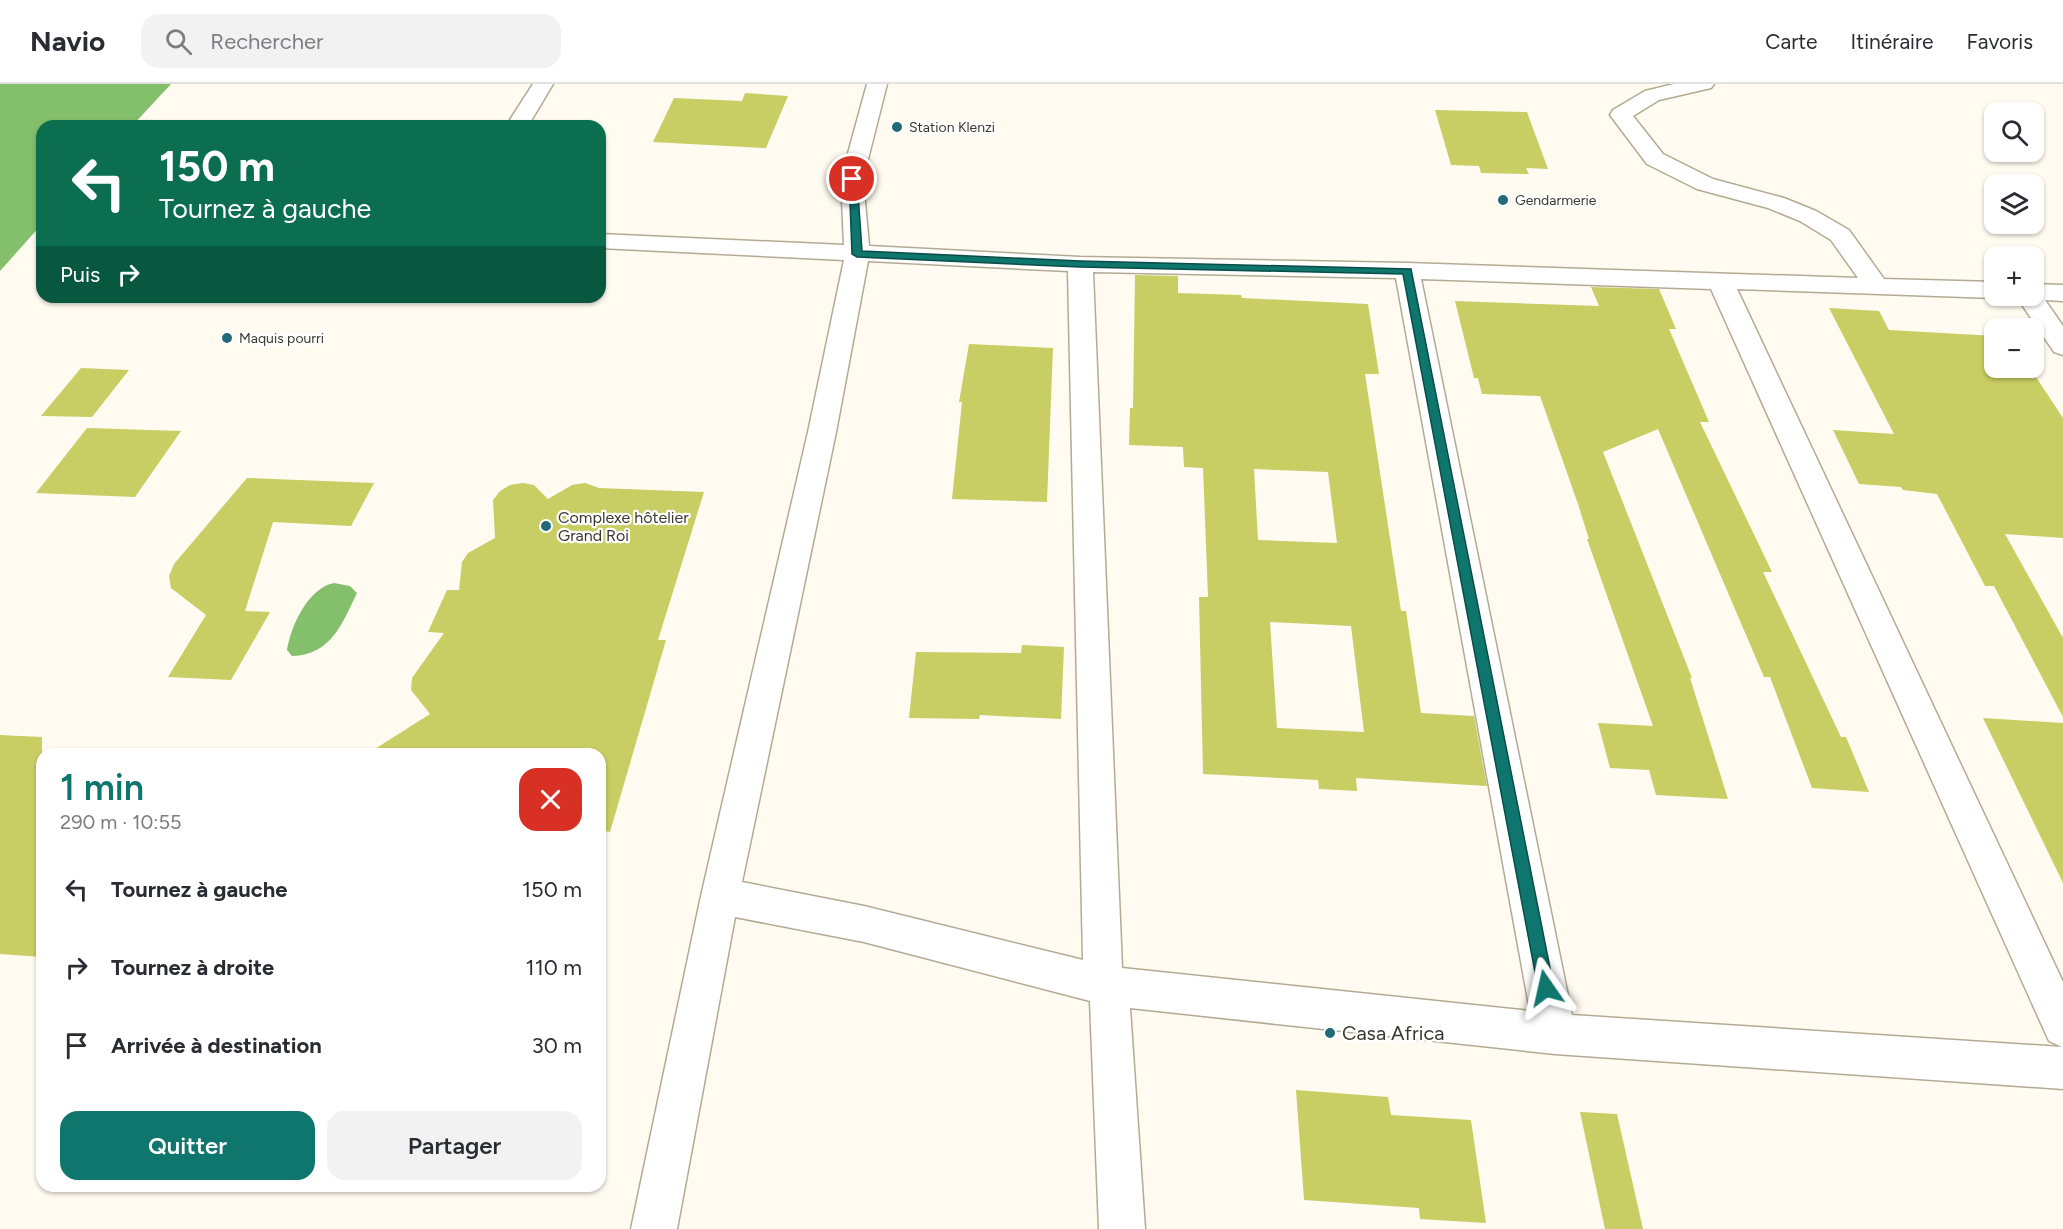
<!DOCTYPE html>
<html lang="fr">
<head>
<meta charset="utf-8">
<style>
	body { margin:0; font-family:Figtree,sans-serif; background:#f2f2f3; color:#2b2b33; height:100vh; display:flex; flex-direction:column; font-size:22px; white-space:nowrap }
	* { box-sizing:border-box; margin:0 }
	p { font-size:20px; color:#7c7c81 }
	.icon { flex:none; width:33px; height:33px; fill:none; stroke:currentColor; stroke-width:2; stroke-linecap:round; stroke-linejoin:round }
	.map { position:relative; flex:1; overflow:hidden }
	.sheet { position:absolute; left:36px; top:664px; width:570px; height:444px; display:flex; flex-direction:column; background:#fff; border-radius:18px; box-shadow:0 2px 4px #0004 }
	.sheet>* { flex:none }
	.guide { position:absolute; left:36px; top:36px; width:570px; height:183px; border-radius:18px; box-shadow:0 2px 4px #0004; background:#0b6e4f; color:#fff; overflow:hidden }
	.controls { position:absolute; left:1984px; top:18px; display:grid; gap:12px }
	.controls a { display:grid; place-items:center; width:60px; height:60px; border-radius:12px; background:#fff; box-shadow:0 2px 4px #0004; font-size:30px }
	.pin { position:absolute; display:grid; place-items:center; width:51px; height:51px; color:#fff; margin:-26px; border:3px solid #fff; border-radius:50%; box-shadow:0 2px 6px #0007 }
	.me { position:absolute; width:66px; margin:-33px; rotate:349deg; stroke-linejoin:round; filter:drop-shadow(0 0 4px #0008) }
	.turn { display:flex; align-items:center; gap:21px; height:126px; padding:0 24px; font-size:27px }
	.turn .icon { width:78px; height:78px; stroke-width:2.5 }
	.turn b { display:block; font-size:42px; line-height:51px }
	.then { display:flex; align-items:center; height:57px; padding:0 24px; background:#0003; gap:12px; font-size:22px }
	.round { display:grid; place-items:center; flex:none; width:63px; height:63px; border-radius:18px; background:#f2f2f3 }
	.overview { display:flex; align-items:center; justify-content:space-between; height:102px; padding:0 24px }
	h1 { font-size:36px; font-weight:600; line-height:45px; color:#0f766e }
	.button { display:flex; gap:12px; margin-top:auto; padding:12px 24px }
	.button a { flex:1; height:69px; border-radius:18px; background:#0f766e; color:#fff; font-size:24px; font-weight:600; line-height:69px; text-align:center }
	.button a+a { background:#f2f2f3; color:#2b2b33 }
	ul { padding:0; list-style:none }
	li { display:flex; align-items:center; gap:18px; height:78px; padding:0 24px }
	li div { flex:1 }
	li b { display:block; font-size:22px }
	li em { font-style:normal }
	header { display:flex; align-items:center; gap:36px; box-sizing:border-box; height:84px; padding:0 30px; background:#fff; border-bottom:2px solid #e1e1e2 }
	header strong { font-size:28px }
	nav { display:flex; gap:33px; margin-inline-start:auto; font-size:21px }
	.search { width:420px; height:54px; background:#f2f2f3; display:flex; align-items:center; gap:15px; box-sizing:border-box; padding:0 21px; border-radius:18px; color:#7c7c81; font-size:22px }
	.map>svg:first-child { display:block }
	.water { fill:#84bf6b }
	.building { fill:#c8cd64; fill-rule:evenodd }
	.lines { fill:none; stroke-linecap:round; stroke-linejoin:round }
	.minor-casing { stroke:#b4aa93; stroke-width:3 }
	.minor { fill:#fff; fill-rule:evenodd }
	.route { fill:#0f766e; stroke:#0a4d48; stroke-width:1.5 }
	.poi-dot { fill:#236a78; stroke:#fff; stroke-width:2 }
	.labels { text-anchor:middle; stroke-width:4.5; stroke-linejoin:round; paint-order:stroke }
	.far-poi-label { font-size:14px; fill:#3c372e; stroke:#fff; text-anchor:start }
	.poi-label { font-size:16px; fill:#3c372e; stroke:#fff; text-anchor:start }
	.near-poi-label { font-size:20px; fill:#3c372e; stroke:#fff; text-anchor:start }
</style>
</head>
<body>
<header>
<strong>Navio</strong>
<div class="search"><svg class="icon" aria-label="search" viewBox="0 0 24 24"><circle cx="10" cy="10" r="6"/><path d="M15 15l6 6"/></svg>Rechercher</div>
<nav><a>Carte</a><a>Itinéraire</a><a>Favoris</a></nav>
</header>
<div class="map">
<svg width="2063" height="1145" viewBox="0 0 2063 1145">
	<rect width="100%" height="100%" fill="#fffbf1"/>
	<path class="water" d="M 0,0 L 171,0 L 132,42 L 42,42 L 42,140 L 0,187 Z
		M 334,499 L 350,502 L 357,509 C 342,540 331,571 292,572 L 287,566 C 291,542 308,504 334,499 Z"/>
	<path class="building" d="M 745,9 L 788,12 L 766,64 L 653,58 L 674,14 L 742,17 Z
		M 1435,26 L 1527,28 L 1548,85 L 1526,84 L 1529,90 L 1481,89 L 1479,82 L 1451,81 Z
		M 1135,191 L 1178,192 L 1178,209 L 1241,211 L 1242,214 L 1368,220 L 1379,290 L 1365,290 L 1401,527 L 1406,527 L 1421,629 L 1474,632 L 1487,702 L 1356,694 L 1357,707 L 1319,705 L 1318,696 L 1203,690 L 1199,513 L 1208,513 L 1203,384 L 1184,383 L 1183,363 L 1129,361 L 1130,324 L 1133,324 ZM 1254,385 L 1328,388 L 1337,459 L 1258,456 ZM 1270,538 L 1351,542 L 1364,648 L 1277,644 Z
		M 1591,203 L 1659,205 L 1676,245 L 1669,245 L 1709,338 L 1700,338 L 1772,488 L 1763,488 L 1841,653 L 1846,653 L 1869,708 L 1812,704 L 1770,593 L 1764,593 L 1658,345 L 1603,368 L 1692,594 L 1690,594 L 1728,715 L 1656,711 L 1649,686 L 1610,684 L 1598,639 L 1653,642 L 1587,455 L 1589,455 L 1578,420 L 1540,312 L 1482,310 L 1478,294 L 1474,294 L 1455,217 L 1599,222 Z
		M 1829,224 L 1879,227 L 1889,246 L 1995,252 L 1995,284 L 2030,284 L 2063,334 L 2063,454 L 2005,450 L 2063,554 L 2063,633 L 1994,502 L 1985,502 L 1937,410 L 1903,406 L 1901,403 L 1859,400 L 1833,346 L 1894,350 Z
		M 969,260 L 1053,264 L 1047,418 L 952,415 L 962,318 L 959,318 Z
		M 81,284 L 129,286 L 92,333 L 41,332 Z
		M 87,344 L 181,347 L 135,413 L 36,409 Z
		M 247,394 L 374,399 L 351,442 L 273,438 L 245,527 L 270,528 L 231,596 L 168,593 L 206,531 L 171,504 L 169,492 L 174,480 Z
		M 523,399 L 534,401 L 548,415 L 572,401 L 585,399 L 599,404 L 704,408 L 658,556 L 666,556 L 610,748 L 600,746 L 600,670 L 367,670 L 430,630 L 411,606 L 412,594 L 444,549 L 428,548 L 447,506 L 459,506 L 462,478 L 468,469 L 495,454 L 493,416 L 500,407 L 510,401 Z
		M 1022,561 L 1064,563 L 1061,635 L 980,631 L 979,635 L 909,634 L 916,568 L 1021,569 Z
		M 1983,634 L 2063,639 L 2063,799 Z
		M 0,651 L 42,653 L 42,873 L 0,870 Z
		M 1296,1006 L 1388,1013 L 1391,1031 L 1471,1036 L 1486,1139 L 1420,1135 L 1419,1124 L 1304,1116 Z
		M 1580,1028 L 1617,1030 L 1643,1145 L 1605,1145 Z"/>
	<g class="lines">
		<defs>
			<path id="minor" d="M 533,0 L 553,0 L 528,42 L 506,42 Z
				M 867,0 L 887,0 L 863,95 L 869,162 L 1080,173 L 1407,179 L 1858,194 L 1831,156 L 1800,137 L 1768,124 L 1697,105 L 1647,80 L 1610,31 L 1613,26 L 1645,7 L 1674,0 L 1714,0 L 1711,4 L 1659,16 L 1633,32 L 1663,70 L 1713,95 L 1784,114 L 1816,127 L 1849,146 L 1884,195 L 1995,198 L 1995,212 L 2004,212 L 1995,214 L 1737,205 L 2063,898 L 2063,1005 L 1555,970 L 1130,924 L 1145,1145 L 1099,1145 L 1090,917 L 864,858 L 735,833 L 677,1145 L 631,1145 L 701,812 L 808,348 L 844,176 L 600,164 L 600,150 L 844,161 L 841,95 ZM 868,177 L 1068,187 L 1083,876 L 864,822 L 742,798 L 836,348 ZM 1093,188 L 1396,194 L 1530,927 L 1122,884 ZM 1421,195 L 1711,205 L 2049,957 L 2062,963 L 1572,931 Z
				M 2034,200 L 2063,201 L 2063,217 L 2045,216 L 2063,242 L 2063,271 L 2054,268 L 2016,212 L 2034,212 Z"/>
		</defs>
		<use href="#minor" class="minor-casing"/>
		<use href="#minor" class="minor"/>
	</g>
	<path class="route" d="M 849,93 L 857,95 L 862,167 L 1080,177 L 1411,185 L 1554,904 L 1552,910 L 1546,912 L 1540,910 L 1538,904 L 1403,190 L 1080,183 L 857,173 L 852,170 Z"/>
	<g class="poi-dot">
		<circle cx="897" cy="43" r="6"/>
		<circle cx="1503" cy="116" r="6"/>
		<circle cx="227" cy="254" r="6"/>
		<circle cx="546" cy="442" r="6"/>
		<circle cx="1330" cy="949" r="6"/>
	</g>
	<g class="labels">
		<g class="far-poi-label">
			<text x="909" y="48">Station Klenzi</text>
			<text x="1515" y="121">Gendarmerie</text>
			<text x="239" y="259">Maquis pourri</text>
		</g>
		<g class="poi-label">
			<text x="558" y="439">Complexe hôtelier<tspan x="558" dy="18">Grand Roi</tspan></text>
		</g>
		<g class="near-poi-label">
			<text x="1342" y="956">Casa Africa</text>
		</g>
	</g>
</svg>
<div class="controls">
<a><svg class="icon" aria-label="search" viewBox="0 0 24 24"><circle cx="10" cy="10" r="6"/><path d="M15 15l6 6"/></svg></a>
<a><svg class="icon" aria-label="layers" viewBox="0 0 24 24"><path d="M12 4l9 5-9 5-9-5zM3 14l9 5 9-5"/></svg></a>
<a>+</a>
<a>−</a>
</div>
<div class="pin" style="left:852px;top:95px;background:#d93025"><svg class="icon" aria-label="arrive" viewBox="0 0 24 24"><path d="M6 21V4h12l-3 4 3 4H6"/></svg></div>
<svg class="me" style="left:1546px;top:904px" viewBox="-20 -20 40 40"><path d="M0-17L14 15 0 8-14 15z" fill="#0f766e" stroke="#fff" stroke-width="4"/></svg>
<div class="guide">
<div class="turn"><svg class="icon" aria-label="left" viewBox="0 0 24 24"><path d="M17 20v-9H6M10 6l-5 5 5 5"/></svg><div><b>150 m</b>Tournez à gauche</div></div>
<div class="then">Puis<svg class="icon" aria-label="right" viewBox="0 0 24 24"><path d="M7 20v-9h11M14 6l5 5-5 5"/></svg></div>
</div>
<section class="sheet">
<div class="overview"><div><h1>1 min</h1><p>290 m · 10:55</p></div><a class="round" style="background:#d93025;color:#fff"><svg class="icon" aria-label="close" viewBox="0 0 24 24"><path d="M6 6l12 12M18 6L6 18"/></svg></a></div>
<ul>
<li><svg class="icon" aria-label="left" viewBox="0 0 24 24"><path d="M17 20v-9H6M10 6l-5 5 5 5"/></svg><div><b>Tournez à gauche</b></div><em>150 m</em></li>
<li><svg class="icon" aria-label="right" viewBox="0 0 24 24"><path d="M7 20v-9h11M14 6l5 5-5 5"/></svg><div><b>Tournez à droite</b></div><em>110 m</em></li>
<li><svg class="icon" aria-label="arrive" viewBox="0 0 24 24"><path d="M6 21V4h12l-3 4 3 4H6"/></svg><div><b>Arrivée à destination</b></div><em>30 m</em></li>
</ul>
<div class="button"><a>Quitter</a><a>Partager</a></div>
</section>
</div>
</body>
</html>
